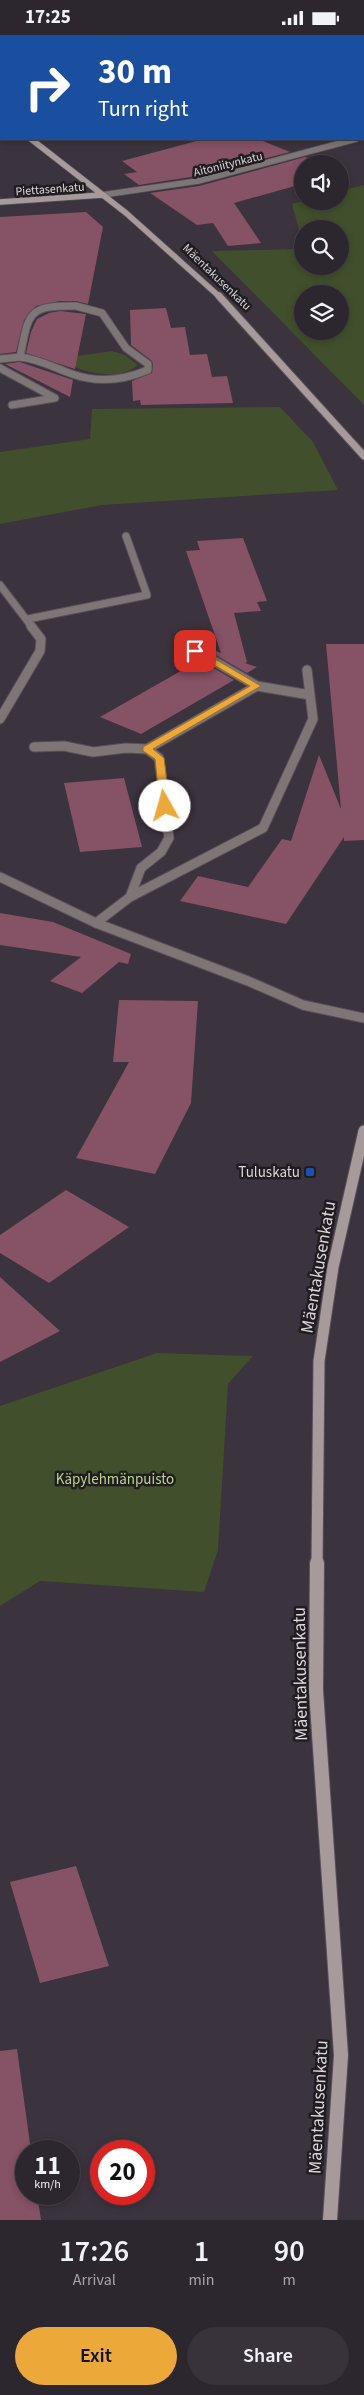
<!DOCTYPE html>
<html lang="en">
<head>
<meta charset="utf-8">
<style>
	body { margin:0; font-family:"Source Sans 3",sans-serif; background:#38323a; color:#f1f3f6; height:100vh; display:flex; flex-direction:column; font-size:19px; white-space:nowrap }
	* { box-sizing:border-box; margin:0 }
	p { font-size:16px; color:#a6a5aa }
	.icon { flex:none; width:28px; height:28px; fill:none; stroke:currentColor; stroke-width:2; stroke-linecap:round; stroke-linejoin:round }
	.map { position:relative; height:2185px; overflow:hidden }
	.details { display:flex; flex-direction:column; background:#2c262e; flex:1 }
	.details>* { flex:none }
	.banner { position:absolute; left:0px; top:0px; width:365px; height:105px; box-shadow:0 2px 8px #0003,0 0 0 1px #48434a; background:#1a4fa0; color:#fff; overflow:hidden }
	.buttons { position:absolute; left:294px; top:120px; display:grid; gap:10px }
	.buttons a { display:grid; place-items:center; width:55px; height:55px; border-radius:50%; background:#2c262e; box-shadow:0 2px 8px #0003,0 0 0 1px #48434a; font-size:25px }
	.speed { position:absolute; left:15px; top:2105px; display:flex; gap:10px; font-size:25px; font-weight:700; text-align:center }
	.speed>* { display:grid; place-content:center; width:65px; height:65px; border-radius:50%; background:#2c262e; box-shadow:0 2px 8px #0003,0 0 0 1px #48434a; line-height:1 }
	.speed small { font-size:12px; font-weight:400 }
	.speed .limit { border:8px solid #d22; background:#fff; color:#111 }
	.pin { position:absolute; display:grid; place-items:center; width:42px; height:42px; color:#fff; margin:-21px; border-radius:10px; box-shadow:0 2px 8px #0006 }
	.me { position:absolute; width:55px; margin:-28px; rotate:353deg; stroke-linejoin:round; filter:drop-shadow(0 0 4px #0008) }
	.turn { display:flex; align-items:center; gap:18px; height:105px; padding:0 15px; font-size:22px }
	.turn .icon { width:65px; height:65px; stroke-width:2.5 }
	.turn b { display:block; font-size:35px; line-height:42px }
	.eta { display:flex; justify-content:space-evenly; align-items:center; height:85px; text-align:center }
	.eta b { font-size:30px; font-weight:600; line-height:35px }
	.action { display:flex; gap:10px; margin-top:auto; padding:10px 15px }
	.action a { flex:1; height:58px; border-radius:30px; background:#eca93a; color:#111; font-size:20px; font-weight:600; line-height:58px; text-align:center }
	.action a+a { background:#38323a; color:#f1f3f6 }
	.status { display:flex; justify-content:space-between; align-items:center; height:35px; padding:0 25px; background:#2c262e; direction:ltr }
	.status svg { height:14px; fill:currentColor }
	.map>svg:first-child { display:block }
	.green { fill:#414f2c; fill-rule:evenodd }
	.building { fill:#865265 }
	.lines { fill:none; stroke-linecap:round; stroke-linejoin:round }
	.lane-far1-casing { stroke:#58505a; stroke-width:9 }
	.lane-casing { stroke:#58505a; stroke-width:11 }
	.street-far1-casing { stroke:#58505a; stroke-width:7 }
	.street-casing { stroke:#58505a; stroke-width:11 }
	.secondary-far3-casing { stroke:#58505a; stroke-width:7 }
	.secondary-far2-casing { stroke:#58505a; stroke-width:9 }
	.secondary-far1-casing { stroke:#58505a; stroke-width:13 }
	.secondary-casing { stroke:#58505a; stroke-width:16 }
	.lane-far1 { stroke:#7e7676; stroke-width:7 }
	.lane { stroke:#7e7676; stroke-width:9 }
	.street-far1 { stroke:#7e7676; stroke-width:5.5 }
	.street { stroke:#7e7676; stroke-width:9 }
	.secondary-far3 { stroke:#a69a9a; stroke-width:5.5 }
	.secondary-far2 { stroke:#a69a9a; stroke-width:7 }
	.secondary-far1 { stroke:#a69a9a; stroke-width:11 }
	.secondary { stroke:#a69a9a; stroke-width:14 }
	.route { fill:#eca93a; stroke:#996e26 }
	.transit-dot { fill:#1a4fb4; stroke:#201c20; stroke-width:2 }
	.labels { text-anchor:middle; stroke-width:5; stroke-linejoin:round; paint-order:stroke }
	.far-street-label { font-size:12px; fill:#dcd6dd; stroke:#201c20 }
	.poi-label { font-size:15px; fill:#dcd6dd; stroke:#201c20; text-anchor:end }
	.park-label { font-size:15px; fill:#b9d78c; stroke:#201c20 }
	.near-street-label { font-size:18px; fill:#dcd6dd; stroke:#201c20 }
</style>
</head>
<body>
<div class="status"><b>17:25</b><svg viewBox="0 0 49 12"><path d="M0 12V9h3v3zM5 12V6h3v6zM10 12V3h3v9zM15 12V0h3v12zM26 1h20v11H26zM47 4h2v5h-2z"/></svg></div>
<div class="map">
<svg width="364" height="2185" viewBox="0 0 364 2185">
	<rect width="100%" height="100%" fill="#3b333d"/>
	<path class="green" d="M 364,150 L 364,370 L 212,216 L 302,214 L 302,231 L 340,231 L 340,194 L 302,194 L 302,205 L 292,169 L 303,166 L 340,166 L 340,156 ZM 302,259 L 340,259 L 340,296 L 302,296 Z
		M 112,316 L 125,320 L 138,330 C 122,345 88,339 70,330 L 70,322 Z
		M 280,372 L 313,407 L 338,455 L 102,470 L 0,489 L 0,417 L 90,404 L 92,374 Z
		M 157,1318 L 253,1321 L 228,1349 L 218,1515 L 204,1557 L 40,1546 L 0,1571 L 0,1371 Z"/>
	<path class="building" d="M 204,104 L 258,104 L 290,117 L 197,141 L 139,150 L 124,139 L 137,137 L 122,126 Z
		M 305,122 L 321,129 L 302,129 L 302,149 L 234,168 L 261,208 L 228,211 L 213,188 L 197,190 L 150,158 L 199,151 Z
		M 86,177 L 103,192 L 88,269 L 76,266 L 60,266 L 36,271 L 24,285 L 16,317 L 0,319 L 0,182 Z
		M 166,273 L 171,293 L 185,292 L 190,320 L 207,319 L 212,342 L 227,341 L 233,368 L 141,370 L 140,365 L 133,366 L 132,346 L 152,338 L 153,329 L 151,325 L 131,310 L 130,275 Z
		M 60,276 L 86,279 L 75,334 L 26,318 L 31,297 L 37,284 L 49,278 Z
		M 20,327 L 73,345 L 70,362 L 5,329 Z
		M 243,503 L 267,566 L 257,567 L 261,576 L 234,578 L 247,627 L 245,628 L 257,632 L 247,638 L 212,618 L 216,616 L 221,618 L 186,516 L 200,515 L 197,506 Z
		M 326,609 L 364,609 L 364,805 L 344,806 L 344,802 L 286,889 L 180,866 L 198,841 L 248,852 L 282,804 L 291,806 L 319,720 L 341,774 Z
		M 200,625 L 234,645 L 141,699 L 100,682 Z
		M 124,743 L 142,812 L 80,817 L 64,748 Z
		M 0,878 L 53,887 L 131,919 L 128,929 L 119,927 L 82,958 L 50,946 L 81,922 L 0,910 Z
		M 119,965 L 198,966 L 191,1068 L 155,1139 L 76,1123 L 129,1027 L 113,1027 Z
		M 66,1155 L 129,1192 L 49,1248 L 0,1218 L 0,1200 Z
		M 0,1242 L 60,1296 L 0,1327 Z
		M 76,1831 L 109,1931 L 40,1948 L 10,1847 Z
		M 17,2014 L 31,2116 L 26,2116 L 26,2159 L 37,2159 L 41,2185 L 0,2185 L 0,2016 Z"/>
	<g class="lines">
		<defs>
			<path id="lane-far1" d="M 76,271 L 102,278 L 126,313 L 148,329 L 148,335 C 124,345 97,348 72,339 C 55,333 39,324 20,322 C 29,279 26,270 76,271 Z
				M 0,324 L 20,322
				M 0,333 L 55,363 L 12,370
				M 0,550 L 32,592
				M 28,584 L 147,560 L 126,501"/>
			<path id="lane" d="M 195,615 L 257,651 L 310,660
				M 0,684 L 40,616 L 41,604 L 31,591
				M 34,712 L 64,711 L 93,717 L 126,713 L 147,714
				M 130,862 L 263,793 L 313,684 L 307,635
				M 96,888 L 130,862 L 141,833 L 161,817 L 169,803 L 159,723 L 147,714 L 257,651"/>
			<path id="street-far1" d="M 102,160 L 198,146 L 356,104"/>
			<path id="street" d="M 0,842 L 96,888 L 248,946 L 303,970 L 364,983"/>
			<path id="secondary-far3" d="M 31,104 L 126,178 L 221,263
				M 0,167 L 102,160"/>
			<path id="secondary-far2" d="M 219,261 L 364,421"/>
			<path id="secondary-far1" d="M 317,1529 L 319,1326 L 333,1232 L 364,1096"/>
			<path id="secondary" d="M 317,1528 L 316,1655 L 341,2020 L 330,2185"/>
		</defs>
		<use href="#lane-far1" class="lane-far1-casing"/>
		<use href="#lane" class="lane-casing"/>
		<use href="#street-far1" class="street-far1-casing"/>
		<use href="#street" class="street-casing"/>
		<use href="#secondary-far3" class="secondary-far3-casing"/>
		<use href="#secondary-far2" class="secondary-far2-casing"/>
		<use href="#secondary-far1" class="secondary-far1-casing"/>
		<use href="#secondary" class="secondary-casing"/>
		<use href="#lane-far1" class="lane-far1"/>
		<use href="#lane" class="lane"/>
		<use href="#street-far1" class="street-far1"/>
		<use href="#street" class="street"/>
		<use href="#secondary-far3" class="secondary-far3"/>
		<use href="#secondary-far2" class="secondary-far2"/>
		<use href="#secondary-far1" class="secondary-far1"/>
		<use href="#secondary" class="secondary"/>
	</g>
	<path class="route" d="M 192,614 L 198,614 L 261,651 L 153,714 L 164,723 L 170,771 L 165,774 L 160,771 L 155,724 L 143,716 L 143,712 L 250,651 L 192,617 Z"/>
	<rect class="transit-dot" x="305" y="1132" width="10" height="10" rx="2.5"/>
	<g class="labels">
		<g class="far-street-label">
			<text transform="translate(228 129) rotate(-14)" y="4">Aitoniitynkatu</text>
			<text transform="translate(50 154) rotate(-4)" y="4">Piettasenkatu</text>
			<text transform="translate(217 242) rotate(44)" y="4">Mäentakusenkatu</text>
		</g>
		<g class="poi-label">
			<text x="300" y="1142">Tuluskatu</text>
		</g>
		<g class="park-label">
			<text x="115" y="1449">Käpylehmänpuisto</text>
		</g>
		<g class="near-street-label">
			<text transform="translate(318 1232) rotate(-80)" y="6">Mäentakusenkatu</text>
			<text transform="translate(300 1639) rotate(-91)" y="6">Mäentakusenkatu</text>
			<text transform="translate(318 2072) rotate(-87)" y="6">Mäentakusenkatu</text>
		</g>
	</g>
</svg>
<div class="buttons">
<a><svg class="icon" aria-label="sound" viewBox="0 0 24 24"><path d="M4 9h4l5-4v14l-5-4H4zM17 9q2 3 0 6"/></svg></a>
<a><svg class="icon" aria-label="search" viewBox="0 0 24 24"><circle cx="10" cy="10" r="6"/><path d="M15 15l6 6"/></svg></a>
<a><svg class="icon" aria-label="layers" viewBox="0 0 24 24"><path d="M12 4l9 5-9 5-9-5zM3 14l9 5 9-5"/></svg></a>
</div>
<div class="speed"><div>11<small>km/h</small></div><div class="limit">20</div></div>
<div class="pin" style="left:195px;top:616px;background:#d93025"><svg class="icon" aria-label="arrive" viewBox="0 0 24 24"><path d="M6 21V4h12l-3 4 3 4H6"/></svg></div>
<svg class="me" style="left:165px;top:771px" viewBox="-20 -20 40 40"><circle r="19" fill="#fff"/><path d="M0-13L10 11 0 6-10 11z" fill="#eca93a"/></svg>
<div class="banner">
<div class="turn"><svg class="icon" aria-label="right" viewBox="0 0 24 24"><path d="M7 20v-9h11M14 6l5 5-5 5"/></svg><div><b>30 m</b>Turn right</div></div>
</div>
</div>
<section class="details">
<div class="eta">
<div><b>17:26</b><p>Arrival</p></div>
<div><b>1</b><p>min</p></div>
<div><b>90</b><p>m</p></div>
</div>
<div class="action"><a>Exit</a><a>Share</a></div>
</section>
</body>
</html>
